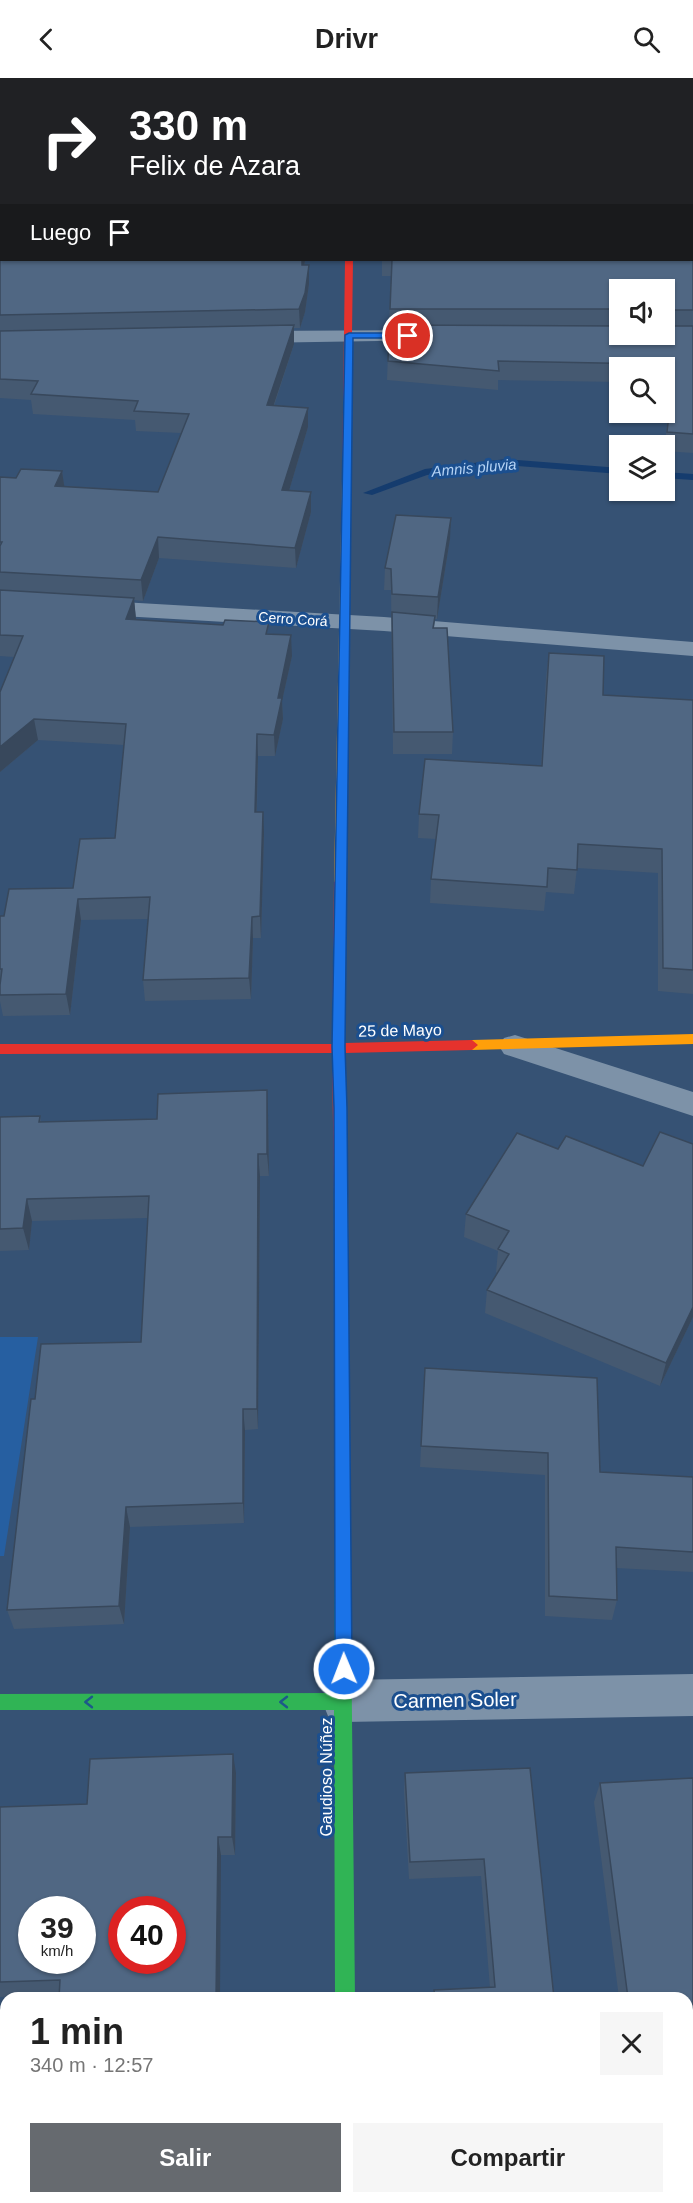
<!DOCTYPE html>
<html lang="es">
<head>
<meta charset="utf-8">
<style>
	body { margin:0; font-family:Arial,sans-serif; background:#f6f6f6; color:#222; height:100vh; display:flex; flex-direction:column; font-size:22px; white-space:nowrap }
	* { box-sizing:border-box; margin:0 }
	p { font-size:20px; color:#767676 }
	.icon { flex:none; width:33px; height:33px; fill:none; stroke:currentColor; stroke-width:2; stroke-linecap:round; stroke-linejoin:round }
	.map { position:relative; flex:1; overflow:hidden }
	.side { position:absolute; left:0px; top:1914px; width:693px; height:212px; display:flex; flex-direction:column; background:#fff; border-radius:18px 18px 0 0; box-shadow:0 2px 4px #0004 }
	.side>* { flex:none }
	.top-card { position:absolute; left:0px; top:0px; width:693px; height:183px; box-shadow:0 2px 4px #0004; background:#202124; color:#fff; overflow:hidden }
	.controls { position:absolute; left:609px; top:201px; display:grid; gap:12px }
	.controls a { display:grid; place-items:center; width:66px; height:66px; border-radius:0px; background:#fff; box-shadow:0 2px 4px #0004; font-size:30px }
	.speed { position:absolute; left:18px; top:1818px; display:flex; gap:12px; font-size:30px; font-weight:700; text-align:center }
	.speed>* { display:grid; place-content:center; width:78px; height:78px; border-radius:50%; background:#fff; box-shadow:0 2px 4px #0004; line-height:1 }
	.speed small { font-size:15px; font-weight:400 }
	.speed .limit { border:9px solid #d22; background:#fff; color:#111 }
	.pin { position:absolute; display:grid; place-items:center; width:51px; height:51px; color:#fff; margin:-26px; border:3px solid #fff; border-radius:50%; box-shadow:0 2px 6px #0007 }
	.me { position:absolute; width:66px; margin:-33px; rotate:359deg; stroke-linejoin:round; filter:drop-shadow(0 0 4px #0008) }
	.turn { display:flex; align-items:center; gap:21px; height:126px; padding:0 30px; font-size:27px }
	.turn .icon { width:78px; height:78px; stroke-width:2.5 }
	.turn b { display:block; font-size:42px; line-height:51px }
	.then { display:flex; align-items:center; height:57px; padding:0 30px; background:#0003; gap:12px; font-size:22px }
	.round { display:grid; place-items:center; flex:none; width:63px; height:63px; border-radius:0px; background:#f6f6f6 }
	.headline { display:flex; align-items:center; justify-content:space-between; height:102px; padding:0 30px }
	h1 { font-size:36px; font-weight:700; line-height:45px }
	.cta { display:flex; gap:12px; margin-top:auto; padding:12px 30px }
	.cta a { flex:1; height:69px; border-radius:0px; background:#666a6f; color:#fff; font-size:24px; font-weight:700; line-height:69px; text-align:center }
	.cta a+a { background:#f6f6f6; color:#222 }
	header { display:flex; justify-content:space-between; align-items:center; height:78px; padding:0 30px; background:#fff; font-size:27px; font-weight:700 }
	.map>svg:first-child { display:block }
	.green { fill:#265fa1 }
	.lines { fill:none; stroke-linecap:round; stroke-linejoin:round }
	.stream { fill:#153c6e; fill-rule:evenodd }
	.street { fill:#7d92a8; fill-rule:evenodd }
	.fast { fill:#30b455; fill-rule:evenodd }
	.slow { fill:#ff9f0a; fill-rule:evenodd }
	.jam { fill:#e5322d; fill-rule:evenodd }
	.wall { fill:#455971; fill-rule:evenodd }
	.shaded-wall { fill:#38485c }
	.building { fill:#506783; stroke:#38485c; stroke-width:1.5; fill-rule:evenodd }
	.oneway { stroke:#1d5989 }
	.route { fill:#1a73e8; stroke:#114b97; stroke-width:1.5 }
	.labels { text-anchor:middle; stroke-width:6; stroke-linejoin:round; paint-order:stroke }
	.far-street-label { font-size:14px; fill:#fff; stroke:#1b4f8f }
	.far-water-label { font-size:15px; font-style:italic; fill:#b5d3f5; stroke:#1b4f8f }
	.street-label { font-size:16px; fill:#fff; stroke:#1b4f8f }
	.near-street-label { font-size:20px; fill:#fff; stroke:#1b4f8f }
</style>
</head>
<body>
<header><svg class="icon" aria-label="back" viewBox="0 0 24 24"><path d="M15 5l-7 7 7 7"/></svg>Drivr<svg class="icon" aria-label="search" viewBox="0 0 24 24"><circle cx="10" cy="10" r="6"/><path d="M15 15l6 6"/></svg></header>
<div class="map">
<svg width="693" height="2125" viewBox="0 0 693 2125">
	<rect width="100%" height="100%" fill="#365274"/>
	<path class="green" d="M 0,1259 L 38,1259 L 4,1478 L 0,1478 Z"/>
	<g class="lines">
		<path class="stream" d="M 506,381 L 620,390 L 620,396 L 506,387 L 427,397 L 372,417 L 363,415 L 425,391 Z
			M 664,394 L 693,396 L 693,402 L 664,400 Z"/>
		<path class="street" d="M 433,252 L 440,254 L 443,258 L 440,262 L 251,265 L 244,263 L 241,259 L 244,255 L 251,253 Z
			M 0,517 L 384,539 L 693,564 L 693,578 L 384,553 L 0,531 Z
			M 515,957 L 693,1014 L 693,1038 L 504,976 L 499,968 L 504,960 Z
			M 693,1596 L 693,1638 L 343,1644 L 328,1638 L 322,1623 L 328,1608 L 343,1602 Z"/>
		<path class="fast" d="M 346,0 L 352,0 L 352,2 L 346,2 Z
			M 342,1447 L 348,1449 L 350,1454 L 355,1920 L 335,1920 L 334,1632 L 0,1632 L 0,1616 L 334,1615 L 334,1454 L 336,1449 Z"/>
		<path class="slow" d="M 346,399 L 350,402 L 346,804 L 340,808 L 334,804 L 342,402 Z
			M 693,956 L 693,966 L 472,972 L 466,967 L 472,962 Z
			M 341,1111 L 346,1112 L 348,1116 L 350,1454 L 348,1459 L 342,1461 L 336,1459 L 334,1454 L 334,1116 L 336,1112 Z"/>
		<path class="jam" d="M 345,182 L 353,182 L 350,402 L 346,405 L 342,402 Z
			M 340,800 L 346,804 L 344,965 L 472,962 L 478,967 L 472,972 L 345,975 L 348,1116 L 346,1120 L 336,1120 L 334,1116 L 332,975 L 0,976 L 0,966 L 332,966 L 334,804 Z
			M 292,2120 L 313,2120 L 311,2125 L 290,2125 Z"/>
	</g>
	<path class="wall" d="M 0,0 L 2,2 L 2,182 L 305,182 L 305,187 L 309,206 L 305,234 L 300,250 L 294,250 L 294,266 L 274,328 L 308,349 L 289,413 L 311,414 L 311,434 L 296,490 L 159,480 L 143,523 L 134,522 L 136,542 L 269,556 L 292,578 L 282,623 L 283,641 L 275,678 L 258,678 L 257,734 L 264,755 L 261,860 L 253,860 L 251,921 L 145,923 L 143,902 L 148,841 L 81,842 L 70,937 L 3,938 L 0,923 L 0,838 L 4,838 L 73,810 L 115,760 L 124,667 L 38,662 L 0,694 L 0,614 L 14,579 L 0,578 L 0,399 L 16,400 L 62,393 L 64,408 L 158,414 L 181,355 L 136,353 L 135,342 L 33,336 L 31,322 L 0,320 Z
		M 653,0 L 693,0 L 693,375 L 664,373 L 671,313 L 664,313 L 664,290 L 620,290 L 620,304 L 498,302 L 498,312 L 387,302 L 391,198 L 382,198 L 382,182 L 692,182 L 692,2 L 654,2 ZM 620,212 L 664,212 L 664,256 L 620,256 Z
		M 450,461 L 437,541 L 435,541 L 434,550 L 453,654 L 452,676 L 393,676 L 391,512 L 384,512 L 385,490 Z
		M 549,575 L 603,617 L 693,622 L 693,916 L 658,913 L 658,795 L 577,790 L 574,816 L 546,814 L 544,833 L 430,825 L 431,801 L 436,761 L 418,760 L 419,736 L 541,688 L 546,599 Z
		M 268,1035 L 269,1098 L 260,1098 L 258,1351 L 245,1352 L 244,1445 L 130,1449 L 124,1546 L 14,1551 L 7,1532 L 35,1321 L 141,1264 L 148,1140 L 32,1143 L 29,1172 L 0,1173 L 0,1039 L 40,1038 L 41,1044 L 157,1041 Z
		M 693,1066 L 693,1239 L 660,1308 L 485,1235 L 487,1212 L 497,1195 L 496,1194 L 498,1173 L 464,1159 L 466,1136 L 558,1071 L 643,1088 Z
		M 425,1290 L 600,1394 L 693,1399 L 693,1494 L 616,1490 L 617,1522 L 612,1542 L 545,1538 L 545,1397 L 420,1389 Z
		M 530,1690 L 554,1920 L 433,1920 L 434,1912 L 490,1910 L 481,1798 L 409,1801 L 404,1713 L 405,1695 Z
		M 236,1695 L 235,1777 L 221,1777 L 59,1917 L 0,1919 L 0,1729 L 87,1726 Z
		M 693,1700 L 693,1973 L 687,1973 L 687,1920 L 619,1920 L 594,1724 L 600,1705 Z
		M 459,2120 L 567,2120 L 567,2124 L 693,2125 L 460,2125 Z"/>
	<path class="shaded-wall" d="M 280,0 L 288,0 L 287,2 L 279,2 Z
		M 302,182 L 305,182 L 302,206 Z
		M 309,187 L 309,206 L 305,234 L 300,250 L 299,231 Z
		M 294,247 L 294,266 L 267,347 L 267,327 Z
		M 308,330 L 308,349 L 283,433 L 282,412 Z
		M 62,393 L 65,413 L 55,408 Z
		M 311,414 L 311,434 L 296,490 L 295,470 Z
		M 451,440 L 450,461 L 437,541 L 438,519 Z
		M 158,459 L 159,480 L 143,523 L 141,502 Z
		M 134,520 L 136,541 L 128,563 L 126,541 Z
		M 291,557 L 292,578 L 282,623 L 283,641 L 275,678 L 274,657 L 278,620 Z
		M 34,641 L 38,662 L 0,694 L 0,669 Z
		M 257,656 L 258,678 L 256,755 L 255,734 Z
		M 263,734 L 264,755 L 261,860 L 260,838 Z
		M 78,821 L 81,842 L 70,937 L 66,916 Z
		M 252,839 L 253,860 L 251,921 L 249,900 Z
		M 267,1012 L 268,1035 L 269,1098 L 267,1076 Z
		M 258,1076 L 260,1098 L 258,1351 L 257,1331 Z
		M 27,1121 L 32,1143 L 29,1172 L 23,1150 Z
		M 693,1229 L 693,1239 L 660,1308 L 666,1285 Z
		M 243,1331 L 245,1352 L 244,1445 L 243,1425 Z
		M 126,1429 L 130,1449 L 124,1546 L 119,1528 Z
		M 233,1676 L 236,1695 L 235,1777 L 232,1759 Z
		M 218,1759 L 221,1777 L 220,1920 L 216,1920 Z
		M 36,2120 L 38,2120 L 43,2125 L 36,2125 Z"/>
	<path class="building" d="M 0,0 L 280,0 L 279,2 L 2,2 L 2,45 L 0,35 Z
		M 392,0 L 535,0 L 536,2 L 391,2 Z
		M 662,0 L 693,0 L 693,72 L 692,72 L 693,84 L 693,232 L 667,232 L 664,235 L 664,212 L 620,212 L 620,231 L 390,231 L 392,182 L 692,182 L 692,2 L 663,2 Z
		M 2,48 L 2,58 L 0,58 L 0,49 Z
		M 2,68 L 2,182 L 302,182 L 302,187 L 309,187 L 305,215 L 299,231 L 0,237 L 0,71 Z
		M 294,247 L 267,327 L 308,330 L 282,412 L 311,414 L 295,470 L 158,459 L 141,502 L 0,494 L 0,468 L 2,464 L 0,464 L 0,399 L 16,400 L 21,391 L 62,393 L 55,408 L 158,414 L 189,336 L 134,333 L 138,323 L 31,316 L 38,303 L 0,301 L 0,253 Z
		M 389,247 L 620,248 L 620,256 L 664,256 L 664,248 L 693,248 L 693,356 L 667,354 L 674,294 L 664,294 L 664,290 L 653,290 L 653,286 L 498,283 L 499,293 L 388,283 Z
		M 396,437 L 451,440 L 438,519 L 392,516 L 391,491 L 385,490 Z
		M 0,512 L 134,520 L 126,541 L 223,547 L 225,542 L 269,544 L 266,556 L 291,557 L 278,620 L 282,620 L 274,657 L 257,656 L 255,734 L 263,734 L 260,838 L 252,839 L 249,900 L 143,902 L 150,819 L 78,821 L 66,916 L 0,917 L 0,907 L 2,891 L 0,891 L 0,838 L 4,838 L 9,811 L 73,810 L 80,761 L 115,760 L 126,646 L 34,641 L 0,669 L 0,614 L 23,558 L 0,557 Z
		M 392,534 L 435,538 L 433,550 L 447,550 L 453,654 L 394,654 Z
		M 549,575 L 604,578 L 603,617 L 693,622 L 693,892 L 663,890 L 662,771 L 578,766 L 577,792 L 548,790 L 547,809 L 431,801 L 439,737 L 419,736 L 425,681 L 542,688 Z
		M 267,1012 L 267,1076 L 258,1076 L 257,1331 L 243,1331 L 243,1425 L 126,1429 L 119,1528 L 7,1532 L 31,1321 L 35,1321 L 41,1266 L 141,1264 L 149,1118 L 27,1121 L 23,1150 L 0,1151 L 0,1039 L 40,1038 L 39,1044 L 157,1041 L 158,1016 Z
		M 660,1054 L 693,1066 L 693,1229 L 666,1285 L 487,1212 L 509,1176 L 498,1171 L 509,1153 L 466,1136 L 517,1055 L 558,1071 L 566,1058 L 643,1088 Z
		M 425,1290 L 597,1300 L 600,1394 L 693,1399 L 693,1474 L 616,1469 L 617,1522 L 549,1518 L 548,1375 L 421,1368 Z
		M 233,1676 L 232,1759 L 218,1759 L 216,1920 L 59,1920 L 60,1902 L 0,1904 L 0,1729 L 87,1726 L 90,1681 ZM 32,1832 L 82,1832 L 82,1882 L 32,1882 ZM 122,1832 L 172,1832 L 172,1882 L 122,1882 Z
		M 530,1690 L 554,1920 L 435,1920 L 434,1912 L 495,1909 L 484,1781 L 410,1784 L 405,1695 Z
		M 693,1700 L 693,1959 L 687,1959 L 687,1920 L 628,1920 L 600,1705 Z
		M 0,2119 L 36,2120 L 36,2125 L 0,2125 Z
		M 693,2119 L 693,2125 L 463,2125 L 463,2120 L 567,2120 L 567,2124 Z"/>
	<defs><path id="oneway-chevron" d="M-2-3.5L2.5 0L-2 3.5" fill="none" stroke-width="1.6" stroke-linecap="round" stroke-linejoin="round" transform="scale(1.5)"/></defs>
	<g class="oneway">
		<use href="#oneway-chevron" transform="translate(89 1624) rotate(180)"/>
		<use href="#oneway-chevron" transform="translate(284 1624) rotate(180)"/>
	</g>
	<path class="route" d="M 349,255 L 408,255 L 412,258 L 408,260 L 353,260 L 345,969 L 347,1030 L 352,1591 L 350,1597 L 344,1599 L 337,1597 L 335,1591 L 334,1030 L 332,969 L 345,257 Z"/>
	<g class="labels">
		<g class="far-street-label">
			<text transform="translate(293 541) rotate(4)" y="5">Cerro Corá</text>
		</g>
		<g class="far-water-label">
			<text transform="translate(474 390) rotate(-5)" y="5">Amnis pluvia</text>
		</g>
		<g class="street-label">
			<text transform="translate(400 952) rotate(-1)" y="6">25 de Mayo</text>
			<text transform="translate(326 1699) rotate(-90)" y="6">Gaudioso Núñez</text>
		</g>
		<g class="near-street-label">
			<text transform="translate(455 1622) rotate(-1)" y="7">Carmen Soler</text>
		</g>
	</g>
</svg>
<div class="controls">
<a><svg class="icon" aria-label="sound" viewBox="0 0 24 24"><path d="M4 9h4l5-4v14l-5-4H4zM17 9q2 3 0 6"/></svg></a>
<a><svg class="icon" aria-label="search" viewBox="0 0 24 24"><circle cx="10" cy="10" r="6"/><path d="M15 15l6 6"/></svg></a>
<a><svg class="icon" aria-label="layers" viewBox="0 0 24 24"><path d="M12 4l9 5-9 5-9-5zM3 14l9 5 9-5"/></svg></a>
</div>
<div class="speed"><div>39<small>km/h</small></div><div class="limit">40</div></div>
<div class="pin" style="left:408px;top:258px;background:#d93025"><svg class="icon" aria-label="arrive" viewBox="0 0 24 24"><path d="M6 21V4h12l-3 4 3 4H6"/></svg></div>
<svg class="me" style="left:344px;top:1591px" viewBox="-20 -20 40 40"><circle r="17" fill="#1a73e8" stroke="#fff" stroke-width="3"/><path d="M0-11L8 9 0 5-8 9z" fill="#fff"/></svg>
<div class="top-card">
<div class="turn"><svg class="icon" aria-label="right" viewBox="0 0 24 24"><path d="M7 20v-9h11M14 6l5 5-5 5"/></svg><div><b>330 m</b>Felix de Azara</div></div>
<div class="then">Luego<svg class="icon" aria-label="arrive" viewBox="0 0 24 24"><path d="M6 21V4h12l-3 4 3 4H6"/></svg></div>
</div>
<section class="side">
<div class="headline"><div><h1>1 min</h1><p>340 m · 12:57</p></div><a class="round"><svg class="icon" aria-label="close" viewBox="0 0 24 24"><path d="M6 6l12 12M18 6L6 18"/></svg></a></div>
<div class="cta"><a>Salir</a><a>Compartir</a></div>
</section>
</div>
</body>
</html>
